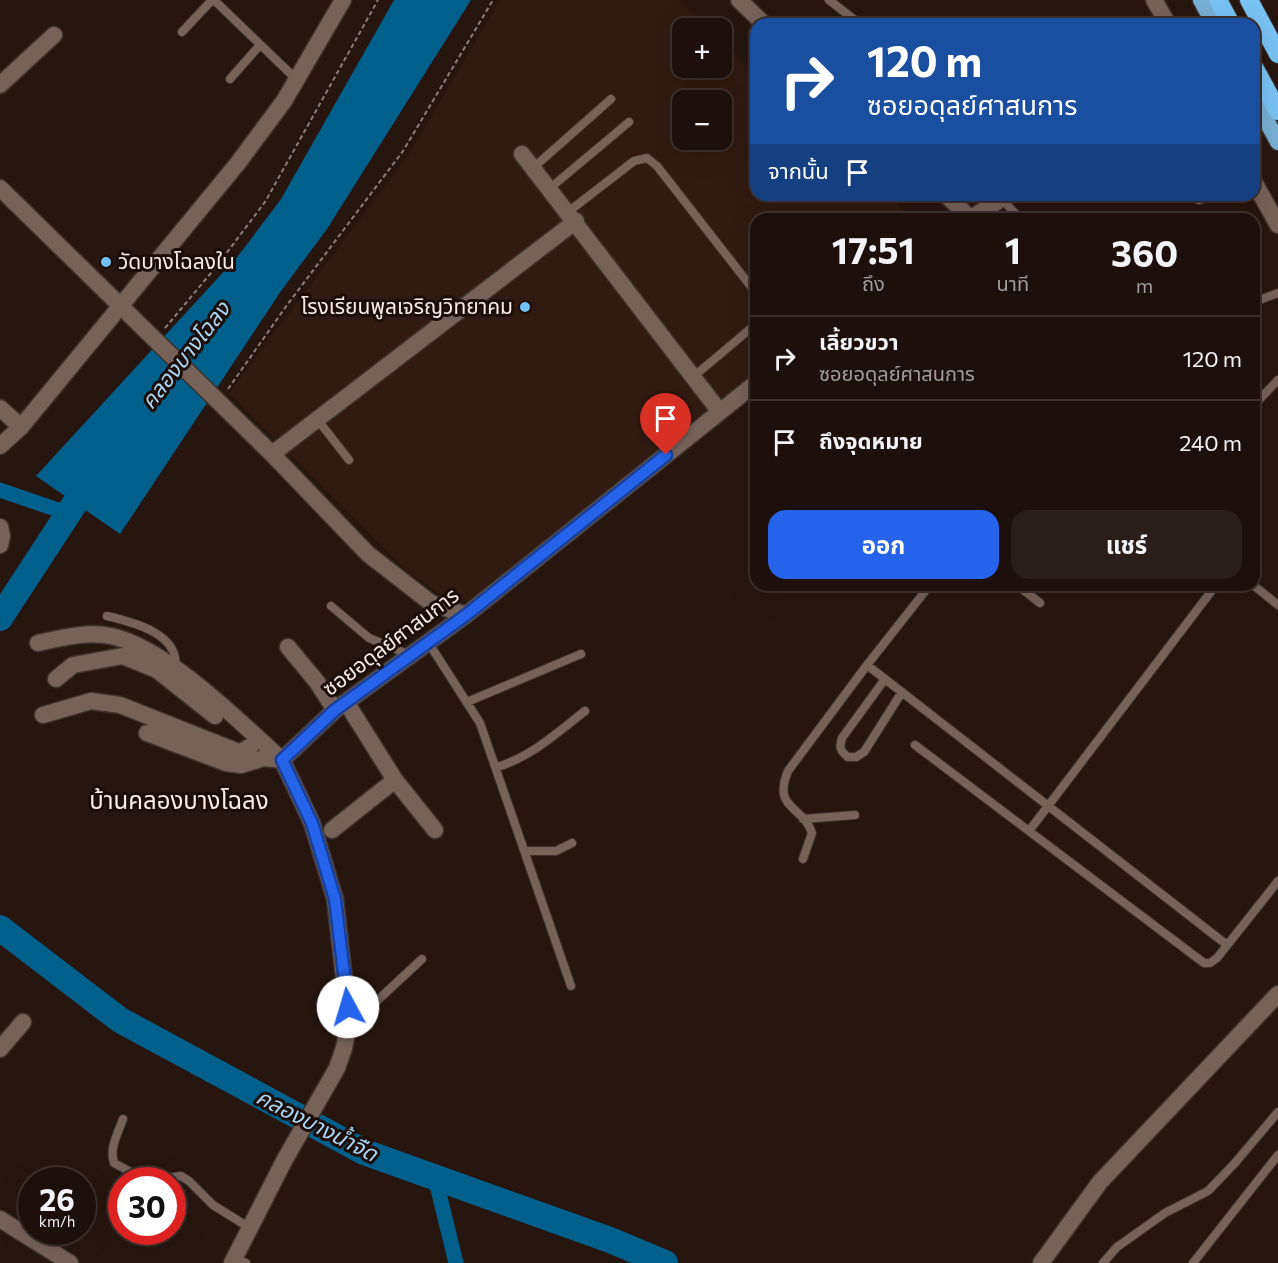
<!DOCTYPE html>
<html lang="th">
<head>
<meta charset="utf-8">
<style>
	body { margin:0; font-family:Commissioner,"Noto Sans Thai",sans-serif; background:#2a1e1a; color:#f1f3f6; height:100vh; display:flex; flex-direction:column; font-size:22px; white-space:nowrap }
	* { box-sizing:border-box; margin:0 }
	p { font-size:20px; color:#a09d9d }
	.icon { flex:none; width:33px; height:33px; fill:none; stroke:currentColor; stroke-width:2; stroke-linecap:round; stroke-linejoin:round }
	.map { position:relative; flex:1; overflow:hidden }
	.sheet { position:absolute; left:750px; top:213px; width:510px; height:378px; display:flex; flex-direction:column; background:#1d100c; border-radius:18px; box-shadow:0 6px 24px #0002,0 0 0 2px #3b302d }
	.sheet>* { flex:none }
	.top-card { position:absolute; left:750px; top:18px; width:510px; height:183px; border-radius:18px; box-shadow:0 6px 24px #0002,0 0 0 2px #3b302d; background:#1a4fa0; color:#fff; overflow:hidden }
	.fabs { position:absolute; left:672px; top:18px; display:grid; gap:12px }
	.fabs a { display:grid; place-items:center; width:60px; height:60px; border-radius:12px; background:#1d100c; box-shadow:0 6px 24px #0002,0 0 0 2px #3b302d; font-size:30px }
	.speed { position:absolute; left:18px; top:1167px; display:flex; gap:12px; font-size:30px; font-weight:700; text-align:center }
	.speed>* { display:grid; place-content:center; width:78px; height:78px; border-radius:50%; background:#1d100c; box-shadow:0 6px 24px #0002,0 0 0 2px #3b302d; line-height:1 }
	.speed small { font-size:15px; font-weight:400 }
	.speed .limit { border:9px solid #d22; background:#fff; color:#111 }
	.pin { position:absolute; display:grid; place-items:center; width:51px; height:51px; color:#fff; margin:-62px -26px; border-radius:50% 50% 50% 0; rotate:-45deg; box-shadow:0 0 6px #0007 }
	.pin .icon { rotate:45deg }
	.me { position:absolute; width:66px; margin:-33px; rotate:354deg; stroke-linejoin:round; filter:drop-shadow(0 0 4px #0008) }
	.turn { display:flex; align-items:center; gap:21px; height:126px; padding:0 18px; font-size:27px }
	.turn .icon { width:78px; height:78px; stroke-width:2.5 }
	.turn b { display:block; font-size:42px; line-height:51px }
	.then { display:flex; align-items:center; height:57px; padding:0 18px; background:#0003; gap:12px; font-size:22px }
	.eta { display:flex; justify-content:space-evenly; align-items:center; height:102px; text-align:center }
	.eta b { font-size:36px; font-weight:700; line-height:42px }
	.primary-button { display:flex; gap:12px; margin-top:auto; padding:12px 18px }
	.primary-button a { flex:1; height:69px; border-radius:18px; background:#2563eb; color:#fff; font-size:24px; font-weight:700; line-height:69px; text-align:center }
	.primary-button a+a { background:#2a1e1a; color:#f1f3f6 }
	ul { padding:0; list-style:none }
	li { display:flex; align-items:center; gap:18px; height:84px; padding:0 18px; border-top:2px solid #3b302d }
	li div { flex:1 }
	li b { display:block; font-size:22px }
	li em { font-style:normal }
	.map>svg:first-child { display:block }
	.built { fill:#311a11; fill-rule:evenodd }
	.water { fill:#005f8b }
	.lines { fill:none; stroke-linecap:round; stroke-linejoin:round }
	.canal { stroke:#005f8b; stroke-width:15 }
	.river { stroke:#005f8b; stroke-width:26 }
	.service-casing { stroke:#3e322f; stroke-width:10 }
	.minor-casing { stroke:#3e322f; stroke-width:19 }
	.secondary-casing { stroke:#3e322f; stroke-width:19 }
	.trunk-casing { stroke:#3e322f; stroke-width:19 }
	.motorway-casing { stroke:#3e322f; stroke-width:20 }
	.path { stroke:#8c7d78; stroke-width:2; stroke-dasharray:4.5 3; stroke-linecap:butt }
	.service { stroke:#77625a; stroke-width:8 }
	.minor { stroke:#77625a; stroke-width:16 }
	.secondary { stroke:#77625a; stroke-width:16 }
	.trunk { stroke:#78afd4; stroke-width:16 }
	.motorway { stroke:#78c2f2; stroke-width:18 }
	.route-casing { stroke:#184099; stroke-width:15 }
	.route { stroke:#2563eb; stroke-width:10 }
	.poi-dot { fill:#71c1f5; stroke:#1d0d08; stroke-width:2 }
	.labels { text-anchor:middle; stroke-width:6; stroke-linejoin:round; paint-order:stroke }
	.poi-label { font-size:21px; fill:#f9ece7; stroke:#1d0d08; text-anchor:start }
	.street-label { font-size:21px; fill:#f9ece7; stroke:#1d0d08 }
	.water-label { font-size:22px; font-style:italic; fill:#abd8f6; stroke:#1d0d08 }
	.quarter-label { font-size:24px; fill:#f9ece7; stroke:#1d0d08 }
</style>
</head>
<body>
<div class="map">
<svg width="1278" height="1263" viewBox="0 0 1278 1263">
	<rect width="100%" height="100%" fill="#271610"/>
	<path class="built" d="M 500,0 L 679,0 L 709,28 L 682,28 L 682,68 L 722,68 L 722,41 L 756,73 L 756,195 L 887,195 L 914,219 L 756,219 L 756,379 L 478,602 L 468,602 L 445,598 L 405,569 L 229,393 L 409,154 ZM 682,100 L 722,100 L 722,140 L 682,140 Z"/>
	<path class="water" d="M 394,0 L 471,0 L 327,229 L 281,291 L 120,534 L 36,476 L 238,256 L 281,199 Z"/>
	<g class="lines">
		<path class="canal" d="M 0,490 L 67,513
			M 435,1177 L 456,1263"/>
		<path class="river" d="M 0,618 L 94,474
			M 0,928 L 120,1020 L 364,1152 L 610,1240 L 665,1263"/>
		<defs>
			<path id="service" d="M 214,0 L 297,80
				M 829,0 L 860,24
				M 182,32 L 212,0
				M 230,79 L 260,45
				M 533,168 L 611,99
				M 549,189 L 629,122
				M 1191,195 L 1199,200 L 1217,195
				M 1002,199 L 1020,219
				M 568,212 L 634,161 L 647,158 L 657,166 L 756,293
				M 1254,302 L 1278,293
				M 693,377 L 756,324
				M 1254,405 L 1278,380
				M 317,419 L 349,460
				M 1017,585 L 1040,603
				M 1253,585 L 1278,605
				M 331,606 L 369,638 L 410,655
				M 107,616 C 133,622 181,634 175,669
				M 428,642 L 480,723 L 571,986
				M 867,665 L 1227,945
				M 885,679 L 842,738 C 839,747 840,751 848,757 L 856,757 L 864,752 L 902,692
				M 467,702 L 581,654
				M 915,745 L 1204,963 L 1210,963 L 1217,958 L 1278,881
				M 497,767 C 531,757 557,733 585,711
				M 803,819 L 855,815
				M 1029,831 L 1216,585
				M 526,851 L 556,851 L 572,843
				M 803,859 L 812,833 C 803,805 772,810 788,771 L 867,665 L 930,585
				M 349,1021 L 366,1011 L 422,959
				M 123,1119 C 118,1133 109,1148 114,1163 L 138,1176 L 155,1180
				M 155,1180 L 181,1176 L 189,1181 L 213,1205 L 250,1228
				M 234,1258 L 246,1263
				M 1103,1263 L 1117,1247 L 1165,1213 L 1208,1191 L 1235,1163 L 1278,1112
				M 1193,1263 L 1278,1155"/>
			<path id="minor" d="M 739,0 L 764,24
				M 0,85 L 54,35
				M 522,154 L 720,412
				M 0,188 L 272,454 L 368,554 L 431,603 L 466,615
				M 946,195 L 970,218
				M 969,219 L 1008,195
				M 0,408 L 21,427
				M 0,446 L 21,427 L 238,163 L 284,101 L 343,0
				M 272,454 L 576,221
				M 0,527 L 2,536 L 0,545
				M 38,643 C 62,638 86,631 111,636 C 165,647 240,722 282,760
				M 288,647 L 317,682 L 335,710
				M 56,679 L 73,665 L 123,656 L 157,670 L 215,716
				M 346,702 L 395,780 L 435,830
				M 43,715 L 91,701 L 120,705 L 236,751 L 241,752 L 251,746
				M 147,733 L 226,763 L 241,765 L 264,758 L 282,760
				M 332,830 L 395,780
				M 0,1049 L 23,1022
				M 0,1219 L 70,1263
				M 232,1263 L 284,1161 L 337,1068 L 344,1048 L 349,1021 L 335,899 L 312,823 L 282,760 L 335,710 L 466,615 L 756,383
				M 1041,1263 L 1100,1182 L 1278,994"/>
			<path id="secondary" d="M 1154,0 L 1168,24
				M 1254,182 L 1278,225"/>
			<path id="trunk" d="M 1201,0 L 1214,24
				M 1254,98 L 1278,142"/>
			<path id="motorway" d="M 1218,0 L 1231,24
				M 1249,0 L 1278,54
				M 1254,67 L 1278,111"/>
		</defs>
		<use href="#service" class="service-casing"/>
		<use href="#minor" class="minor-casing"/>
		<use href="#secondary" class="secondary-casing"/>
		<use href="#trunk" class="trunk-casing"/>
		<use href="#motorway" class="motorway-casing"/>
		<path class="path" d="M 165,328 L 216,267 L 265,202 L 378,0
			M 228,389 L 287,305 L 403,151 L 493,0"/>
		<use href="#service" class="service"/>
		<use href="#minor" class="minor"/>
		<use href="#secondary" class="secondary"/>
		<use href="#trunk" class="trunk"/>
		<use href="#motorway" class="motorway"/>
	</g>
	<g class="lines">
		<defs>
			<path id="route" d="M 348,1007 L 335,899 L 312,823 L 282,760 L 335,710 L 466,615 L 666,455"/>
		</defs>
		<use href="#route" class="route-casing"/>
		<use href="#route" class="route"/>
	</g>
	<g class="poi-dot">
		<circle cx="106" cy="262" r="6"/>
		<circle cx="525" cy="307" r="6"/>
	</g>
	<g class="labels">
		<g class="poi-label">
			<text x="118" y="269">วัดบางโฉลงใน</text>
			<text x="513" y="314" text-anchor="end">โรงเรียนพูลเจริญวิทยาคม</text>
		</g>
		<g class="street-label">
			<text transform="translate(391 642) rotate(-37)" y="7">ซอยอดุลย์ศาสนการ</text>
		</g>
		<g class="water-label">
			<text transform="translate(185 355) rotate(-52)" y="8">คลองบางโฉลง</text>
			<text transform="translate(317 1125) rotate(27)" y="8">คลองบางน้ำจืด</text>
		</g>
		<g class="quarter-label">
			<text x="179" y="809">บ้านคลองบางโฉลง</text>
		</g>
	</g>
</svg>
<div class="fabs">
<a>+</a>
<a>−</a>
</div>
<div class="speed"><div>26<small>km/h</small></div><div class="limit">30</div></div>
<div class="pin" style="left:666px;top:455px;background:#d93025"><svg class="icon" aria-label="arrive" viewBox="0 0 24 24"><path d="M6 21V4h12l-3 4 3 4H6"/></svg></div>
<svg class="me" style="left:348px;top:1007px" viewBox="-20 -20 40 40"><circle r="19" fill="#fff"/><path d="M0-13L10 11 0 6-10 11z" fill="#2563eb"/></svg>
<div class="top-card">
<div class="turn"><svg class="icon" aria-label="right" viewBox="0 0 24 24"><path d="M7 20v-9h11M14 6l5 5-5 5"/></svg><div><b>120 m</b>ซอยอดุลย์ศาสนการ</div></div>
<div class="then">จากนั้น<svg class="icon" aria-label="arrive" viewBox="0 0 24 24"><path d="M6 21V4h12l-3 4 3 4H6"/></svg></div>
</div>
<section class="sheet">
<div class="eta">
<div><b>17:51</b><p>ถึง</p></div>
<div><b>1</b><p>นาที</p></div>
<div><b>360</b><p>m</p></div>
</div>
<ul>
<li><svg class="icon" aria-label="right" viewBox="0 0 24 24"><path d="M7 20v-9h11M14 6l5 5-5 5"/></svg><div><b>เลี้ยวขวา</b><p>ซอยอดุลย์ศาสนการ</p></div><em>120 m</em></li>
<li><svg class="icon" aria-label="arrive" viewBox="0 0 24 24"><path d="M6 21V4h12l-3 4 3 4H6"/></svg><div><b>ถึงจุดหมาย</b></div><em>240 m</em></li>
</ul>
<div class="primary-button"><a>ออก</a><a>แชร์</a></div>
</section>
</div>
</body>
</html>
